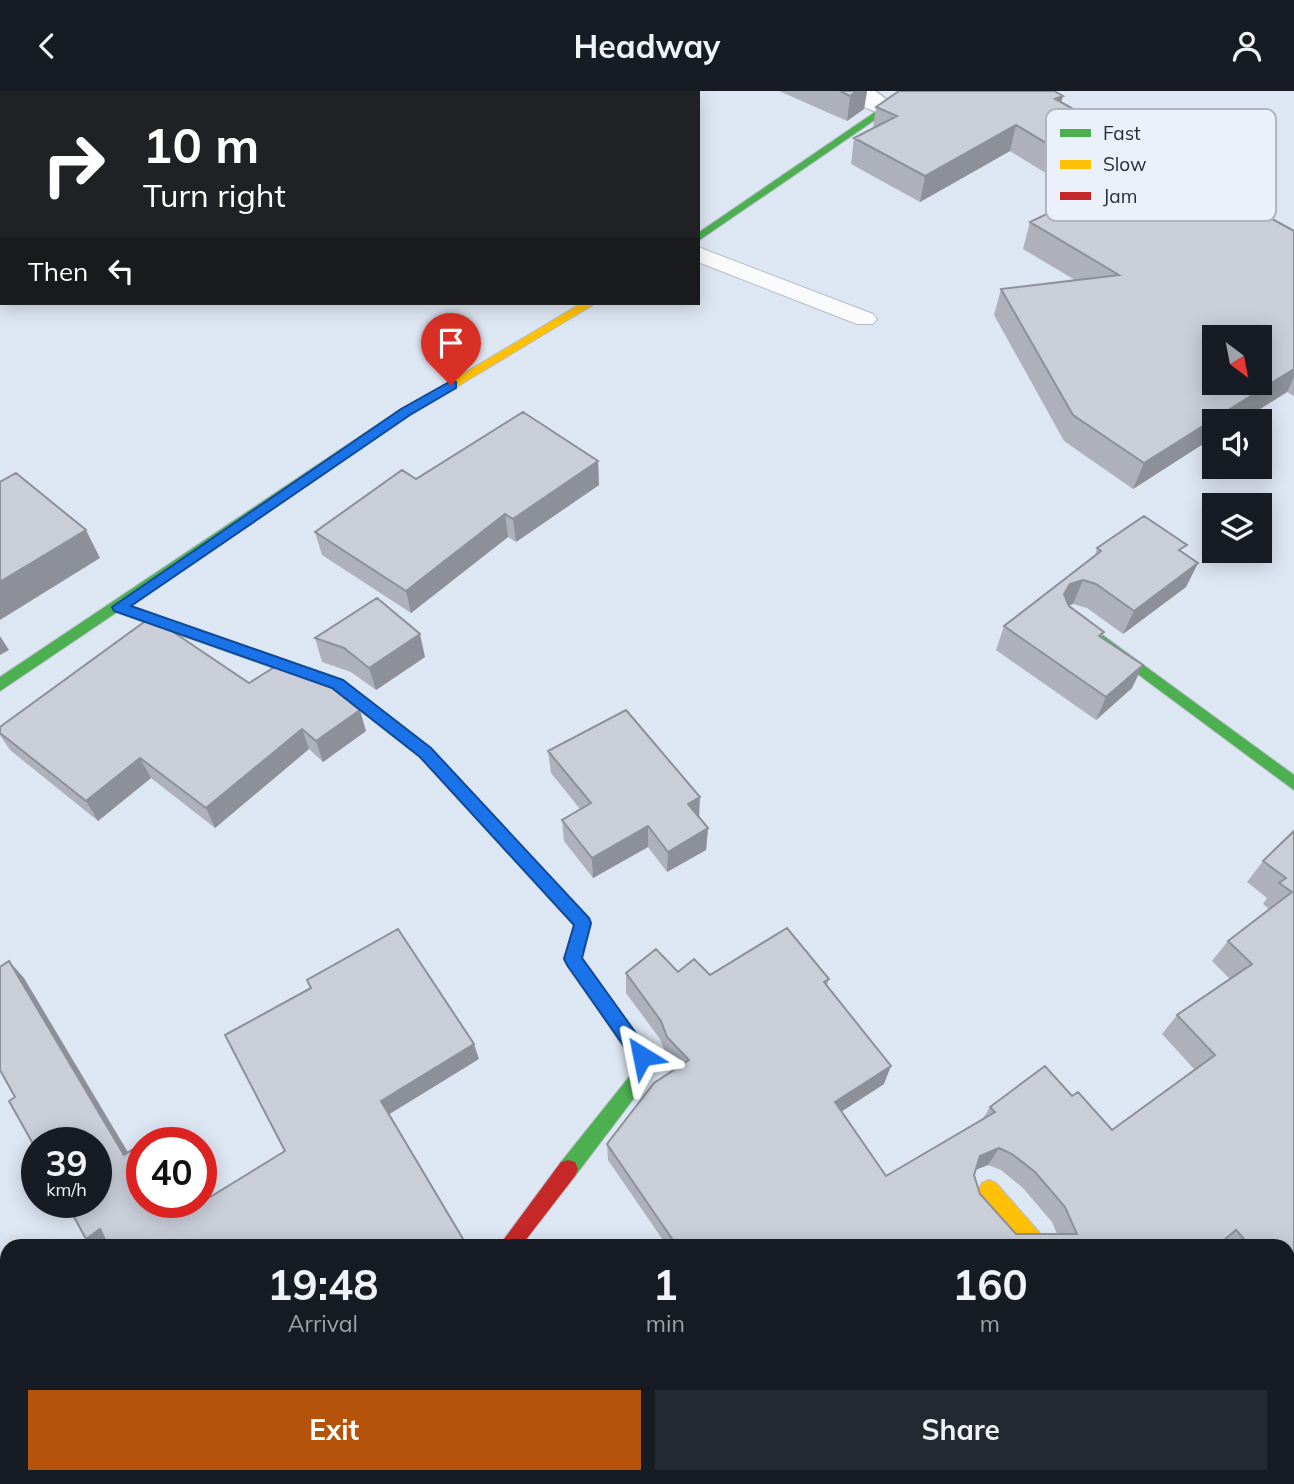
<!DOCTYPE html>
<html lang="en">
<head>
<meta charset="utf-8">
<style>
	body { margin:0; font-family:Mulish,sans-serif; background:#242831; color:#f1f3f6; height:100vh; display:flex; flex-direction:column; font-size:26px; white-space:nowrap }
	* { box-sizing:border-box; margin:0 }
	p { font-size:23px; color:#9ea1a6 }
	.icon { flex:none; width:38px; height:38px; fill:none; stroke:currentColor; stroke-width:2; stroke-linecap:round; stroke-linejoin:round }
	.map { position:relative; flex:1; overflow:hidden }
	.drawer { position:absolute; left:0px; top:1148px; width:1295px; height:245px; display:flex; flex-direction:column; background:#171b24; border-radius:21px 21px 0 0; box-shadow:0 4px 18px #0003 }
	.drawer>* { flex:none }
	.top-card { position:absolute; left:0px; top:0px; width:700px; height:214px; box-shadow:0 4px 18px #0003; background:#202124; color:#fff; overflow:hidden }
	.needle { width:46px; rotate:148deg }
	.controls { position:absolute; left:1202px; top:234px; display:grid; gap:14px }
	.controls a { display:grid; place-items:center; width:70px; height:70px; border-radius:0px; background:#171b24; box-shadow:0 4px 18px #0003; font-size:35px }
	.speed { position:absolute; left:21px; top:1036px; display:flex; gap:14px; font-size:35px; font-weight:700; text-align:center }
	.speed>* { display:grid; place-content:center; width:91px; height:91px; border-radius:50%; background:#171b24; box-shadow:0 4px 18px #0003; line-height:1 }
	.speed small { font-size:18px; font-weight:400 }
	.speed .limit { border:10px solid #d22; background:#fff; color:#111 }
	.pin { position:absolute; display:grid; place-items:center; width:60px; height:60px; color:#fff; margin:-72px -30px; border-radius:50% 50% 50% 0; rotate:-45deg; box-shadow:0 0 7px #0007 }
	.pin .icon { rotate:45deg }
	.me { position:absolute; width:77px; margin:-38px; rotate:325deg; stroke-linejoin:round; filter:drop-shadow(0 0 5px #0008) }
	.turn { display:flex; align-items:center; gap:24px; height:147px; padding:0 28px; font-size:32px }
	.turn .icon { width:91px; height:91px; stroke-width:2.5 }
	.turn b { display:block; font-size:49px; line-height:60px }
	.then { display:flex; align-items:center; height:66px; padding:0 28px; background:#0003; gap:14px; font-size:26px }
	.eta { display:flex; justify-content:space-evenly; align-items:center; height:119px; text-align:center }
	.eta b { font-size:42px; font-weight:700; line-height:49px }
	.cta { display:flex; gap:14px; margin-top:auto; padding:14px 28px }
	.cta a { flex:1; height:80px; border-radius:0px; background:#b45309; color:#fff; font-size:28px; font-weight:700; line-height:80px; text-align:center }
	.cta a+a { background:#242831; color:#f1f3f6 }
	header { display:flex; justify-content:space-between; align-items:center; height:91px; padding:0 28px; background:#171b24; font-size:32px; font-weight:700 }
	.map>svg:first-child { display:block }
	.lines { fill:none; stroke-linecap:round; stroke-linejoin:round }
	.lane-casing { stroke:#b5bcc6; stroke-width:2 }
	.street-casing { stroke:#b5bcc6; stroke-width:3 }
	.fast-casing { stroke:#b5bcc6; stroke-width:2 }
	.slow-casing { stroke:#b5bcc6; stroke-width:2 }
	.jam-casing { stroke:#b5bcc6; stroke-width:2 }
	.lane { fill:#fafbfd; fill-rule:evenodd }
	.street { fill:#fafbfd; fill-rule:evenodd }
	.fast { fill:#4caf50; fill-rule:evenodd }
	.slow { fill:#ffc107; fill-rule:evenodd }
	.jam { fill:#c62828; fill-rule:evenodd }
	.wall { fill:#aeb1bb; fill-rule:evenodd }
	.shaded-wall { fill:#8d9098 }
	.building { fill:#caced9; stroke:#8d9098; stroke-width:2; fill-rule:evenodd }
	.route { fill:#1a73e8; stroke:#114b97; stroke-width:2 }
	.key { fill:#eaf1fb; stroke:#afb6c0; stroke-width:2 }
	.key-label { font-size:19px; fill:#262c35 }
</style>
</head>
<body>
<header><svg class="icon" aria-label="back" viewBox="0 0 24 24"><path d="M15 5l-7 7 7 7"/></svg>Headway<svg class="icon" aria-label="person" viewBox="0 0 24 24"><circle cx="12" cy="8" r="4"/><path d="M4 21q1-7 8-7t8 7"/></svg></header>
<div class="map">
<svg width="1294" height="1393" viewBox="0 0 1294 1393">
	<rect width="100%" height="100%" fill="#dde6f3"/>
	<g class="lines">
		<defs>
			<path id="lane" d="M 698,156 L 873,223 L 877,228 L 873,233 L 857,233 L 698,171 Z"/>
			<path id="street" d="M 535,0 L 559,0 L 560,2 L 536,2 Z
				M 846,0 L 875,0 L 898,17 L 895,22 C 879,26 855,13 846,0 Z
				M 1294,1291 L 1294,1348 L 1288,1351 L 1288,1294 Z
				M 1208,1386 L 1266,1386 L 1263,1393 L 1205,1393 Z"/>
			<path id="fast" d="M 906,0 L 917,0 L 698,150 L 698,142 Z
				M 444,294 L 450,298 L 448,301 L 409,324 L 0,600 L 0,586 L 401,318 Z
				M 1101,543 L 1294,684 L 1294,699 L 1096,552 L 1094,548 L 1096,544 Z
				M 338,588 L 430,658 L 589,827 L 591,832 L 582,867 L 648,959 L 656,978 L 575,1085 L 568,1087 L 561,1085 L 558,1078 L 561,1071 L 637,976 L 564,868 L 574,834 L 420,666 L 333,598 L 331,594 L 333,590 Z
				M 0,1283 L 7,1285 L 7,1317 L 0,1314 Z"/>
			<path id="slow" d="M 582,212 L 596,212 L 448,301 L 444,302 L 438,298 Z
				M 989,1089 L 996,1092 L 1045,1148 L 1048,1155 L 1025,1155 L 982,1106 L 979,1099 L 982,1092 Z
				M 38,1386 L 61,1386 L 64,1393 L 41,1393 Z"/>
			<path id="jam" d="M 119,511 L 343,590 L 345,594 L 343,598 L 333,598 L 114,520 L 112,516 Z
				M 568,1069 L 575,1071 L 578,1078 L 575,1085 L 521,1155 L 499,1155 L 561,1071 Z"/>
		</defs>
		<use href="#lane" class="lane-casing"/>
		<use href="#street" class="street-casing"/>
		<use href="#fast" class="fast-casing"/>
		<use href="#slow" class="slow-casing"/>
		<use href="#jam" class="jam-casing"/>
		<use href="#lane" class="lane"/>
		<use href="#street" class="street"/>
		<use href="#fast" class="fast"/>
		<use href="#slow" class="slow"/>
		<use href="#jam" class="jam"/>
	</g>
	<path class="wall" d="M 779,0 L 867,0 L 864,18 L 847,30 Z
		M 1061,12 L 1294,140 L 1294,305 L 1287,301 L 1239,331 L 1214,331 L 1214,346 L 1133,398 L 1064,350 L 994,224 L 1001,198 L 1075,189 L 1023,158 L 1030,131 L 1083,105 L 1010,60 L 920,111 L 851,73 L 854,47 L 873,37 L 876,16 Z
		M 598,370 L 599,394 L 516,451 L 508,446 L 411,522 L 322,464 L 315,441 L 416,388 Z
		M 1097,457 L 1183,462 L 1198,472 L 1186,496 L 1123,543 L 1087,517 L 1073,513 L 1069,514 L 1104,541 L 1102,546 L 1132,597 L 1096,629 L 996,559 L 1004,535 L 1095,464 Z
		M 315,547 L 425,566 L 376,599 L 351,581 L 322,571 Z
		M 249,592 L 366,640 L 323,671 L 309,658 L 215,737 L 151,687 L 98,730 L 10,659 L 0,644 L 0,636 Z
		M 548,660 L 699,727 L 708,737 L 706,759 L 667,781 L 648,756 L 593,787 L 564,750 L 562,729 L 580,718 L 551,682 Z
		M 1294,740 L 1294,1190 L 1288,1194 L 1288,1155 L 1219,1155 L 1218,1154 L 1217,1155 L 667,1155 L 608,1069 L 607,1053 L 678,976 L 667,965 L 660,948 L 626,902 L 626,882 L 678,881 L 710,884 L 829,888 L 827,895 L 884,993 L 842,1020 L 886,1085 L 982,1029 L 990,1016 L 1072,1005 L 1112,1039 L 1195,979 L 1162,943 L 1177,924 L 1230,888 L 1212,870 L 1228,850 L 1269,818 L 1263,813 L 1267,807 L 1247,791 L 1263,770 ZM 988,1074 L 1001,1079 L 1023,1097 L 1052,1131 L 1057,1143 L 1016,1143 L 980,1103 L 974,1084 L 975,1079 Z
		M 1022,1386 L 1193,1386 L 1198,1393 L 1027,1393 Z"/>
	<path class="shaded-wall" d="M 857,0 L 867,0 L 864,18 L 847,30 L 850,5 Z
		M 1063,5 L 1056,31 L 1055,8 Z
		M 1016,34 L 1010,60 L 920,111 L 925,85 Z
		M 1294,278 L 1294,286 L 1287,301 L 1239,331 L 1214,331 L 1214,346 L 1133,398 L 1144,372 Z
		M 598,370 L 599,394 L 516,451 L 513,428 Z
		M 505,423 L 508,446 L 411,522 L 406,500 Z
		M 86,439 L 100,467 L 0,529 L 0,491 Z
		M 1198,472 L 1186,496 L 1123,543 L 1134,520 Z
		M 1083,489 L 1073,513 L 1061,517 L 1064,503 L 1070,493 Z
		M 420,543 L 425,566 L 376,599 L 369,577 Z
		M 0,545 L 9,559 L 0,564 Z
		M 1143,574 L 1132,597 L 1096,629 L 1106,606 Z
		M 360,619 L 366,640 L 323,671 L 316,650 Z
		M 302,638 L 309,658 L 215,737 L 206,717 Z
		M 140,667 L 151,687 L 98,730 L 86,710 Z
		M 700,706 L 699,728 L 688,713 Z
		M 648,735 L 648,756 L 593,787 L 592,767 Z
		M 708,737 L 706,759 L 667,781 L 668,761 Z
		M 9,870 L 24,887 L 138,1078 L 124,1064 Z
		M 474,953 L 479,968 L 388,1024 L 381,1010 Z
		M 891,975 L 884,993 L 830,1028 L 835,1011 Z
		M 999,1057 L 988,1074 L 970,1081 L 980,1065 Z
		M 184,1111 L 188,1111 L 201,1132 L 189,1119 Z
		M 100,1138 L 108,1155 L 95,1155 L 86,1148 Z
		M 305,1386 L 324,1386 L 314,1393 L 295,1393 Z"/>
	<path class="building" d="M 840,0 L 857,0 L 850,5 Z
		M 899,0 L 1054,0 L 1063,5 L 1055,8 L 1294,140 L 1294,278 L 1144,372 L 1073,324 L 1001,198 L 1119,184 L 1030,131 L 1112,91 L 1016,34 L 925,85 L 854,47 L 897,25 L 876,16 ZM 1214,247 L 1260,247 L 1260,292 L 1214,292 Z
		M 523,321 L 598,370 L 513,428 L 505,423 L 406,500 L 315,441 L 402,379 L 416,388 Z
		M 16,382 L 86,439 L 0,491 L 0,391 Z
		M 1144,425 L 1187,454 L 1179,459 L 1198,472 L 1134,520 L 1096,493 L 1083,489 L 1070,493 L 1064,503 L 1069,515 L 1104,541 L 1099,545 L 1143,574 L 1106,606 L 1004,535 L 1101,460 L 1097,457 Z
		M 377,507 L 420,543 L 369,577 L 344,557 L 315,547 Z
		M 151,526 L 249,592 L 281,572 L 316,584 L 360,619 L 316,650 L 302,638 L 206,717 L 140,667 L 86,710 L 0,642 L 0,636 Z
		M 626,619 L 700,706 L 688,713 L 708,737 L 668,761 L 648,735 L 592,767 L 562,729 L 591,712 L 548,660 Z
		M 1294,740 L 1294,1190 L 1293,1191 L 1288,1185 L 1288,1155 L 1250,1155 L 1236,1139 L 1217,1155 L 677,1155 L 607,1053 L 654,992 L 689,969 L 667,946 L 661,930 L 626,882 L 656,858 L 678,881 L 694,868 L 710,884 L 787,837 L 829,888 L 824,891 L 891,975 L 835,1011 L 886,1085 L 995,1021 L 990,1016 L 1045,975 L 1072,1005 L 1078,1001 L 1112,1039 L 1215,964 L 1177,924 L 1252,873 L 1228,850 L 1292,801 L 1279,792 L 1286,787 L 1263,770 ZM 999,1057 L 1012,1063 L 1035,1081 L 1065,1116 L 1077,1143 L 1016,1143 L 980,1103 L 974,1084 L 980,1065 Z
		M 398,838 L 474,953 L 381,1010 L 466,1153 L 463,1155 L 108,1155 L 100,1138 L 86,1148 L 66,1111 L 96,1111 L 96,1052 L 37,1052 L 37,1060 L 9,1010 L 15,1006 L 0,979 L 0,876 L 9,870 L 124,1064 L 142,1052 L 142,1111 L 184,1111 L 189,1119 L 285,1060 L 225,944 L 311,897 L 307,889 Z
		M 210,1386 L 305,1386 L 295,1393 L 213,1393 Z
		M 597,1386 L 905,1386 L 910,1393 L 601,1393 Z
		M 1041,1386 L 1193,1386 L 1198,1393 L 1046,1393 Z"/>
	<path class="route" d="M 451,290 L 456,291 L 456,297 L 410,324 L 131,515 L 343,589 L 431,657 L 589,827 L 591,832 L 582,867 L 648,959 L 651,965 L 648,971 L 642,974 L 635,971 L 567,874 L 564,868 L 574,834 L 420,666 L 332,597 L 114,520 L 112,516 L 401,318 Z"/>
	<rect x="1046" y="18" width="230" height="112" rx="10" class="key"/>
	<rect x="1060" y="38" width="31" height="8" fill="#4caf50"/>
	<rect x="1060" y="69" width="31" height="9" fill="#ffc107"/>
	<rect x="1060" y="101" width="31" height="8" fill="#c62828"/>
	<g class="key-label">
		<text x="1103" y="49">Fast</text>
		<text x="1103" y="80">Slow</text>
		<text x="1103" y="112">Jam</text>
	</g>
</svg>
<div class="controls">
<a><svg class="needle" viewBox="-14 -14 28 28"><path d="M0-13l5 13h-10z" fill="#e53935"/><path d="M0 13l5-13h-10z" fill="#9ea1a6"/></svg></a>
<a><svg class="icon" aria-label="sound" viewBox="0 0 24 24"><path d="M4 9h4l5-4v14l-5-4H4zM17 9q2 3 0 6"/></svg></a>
<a><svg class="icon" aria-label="layers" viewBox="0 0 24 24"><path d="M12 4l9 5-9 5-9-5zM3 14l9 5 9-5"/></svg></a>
</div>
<div class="speed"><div>39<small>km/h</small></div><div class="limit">40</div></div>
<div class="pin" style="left:451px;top:294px;background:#d93025"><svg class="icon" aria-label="arrive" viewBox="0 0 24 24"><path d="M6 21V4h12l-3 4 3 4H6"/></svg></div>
<svg class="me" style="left:642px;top:965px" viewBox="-20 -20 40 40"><path d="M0-17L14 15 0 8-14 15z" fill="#1a73e8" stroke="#fff" stroke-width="4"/></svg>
<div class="top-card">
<div class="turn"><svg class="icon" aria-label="right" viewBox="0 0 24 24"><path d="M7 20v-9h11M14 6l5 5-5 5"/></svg><div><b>10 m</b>Turn right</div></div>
<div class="then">Then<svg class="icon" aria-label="left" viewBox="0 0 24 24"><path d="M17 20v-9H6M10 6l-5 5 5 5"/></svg></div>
</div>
<section class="drawer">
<div class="eta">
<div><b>19:48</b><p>Arrival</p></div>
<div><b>1</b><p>min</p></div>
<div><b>160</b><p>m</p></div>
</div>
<div class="cta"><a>Exit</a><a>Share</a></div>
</section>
</div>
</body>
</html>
